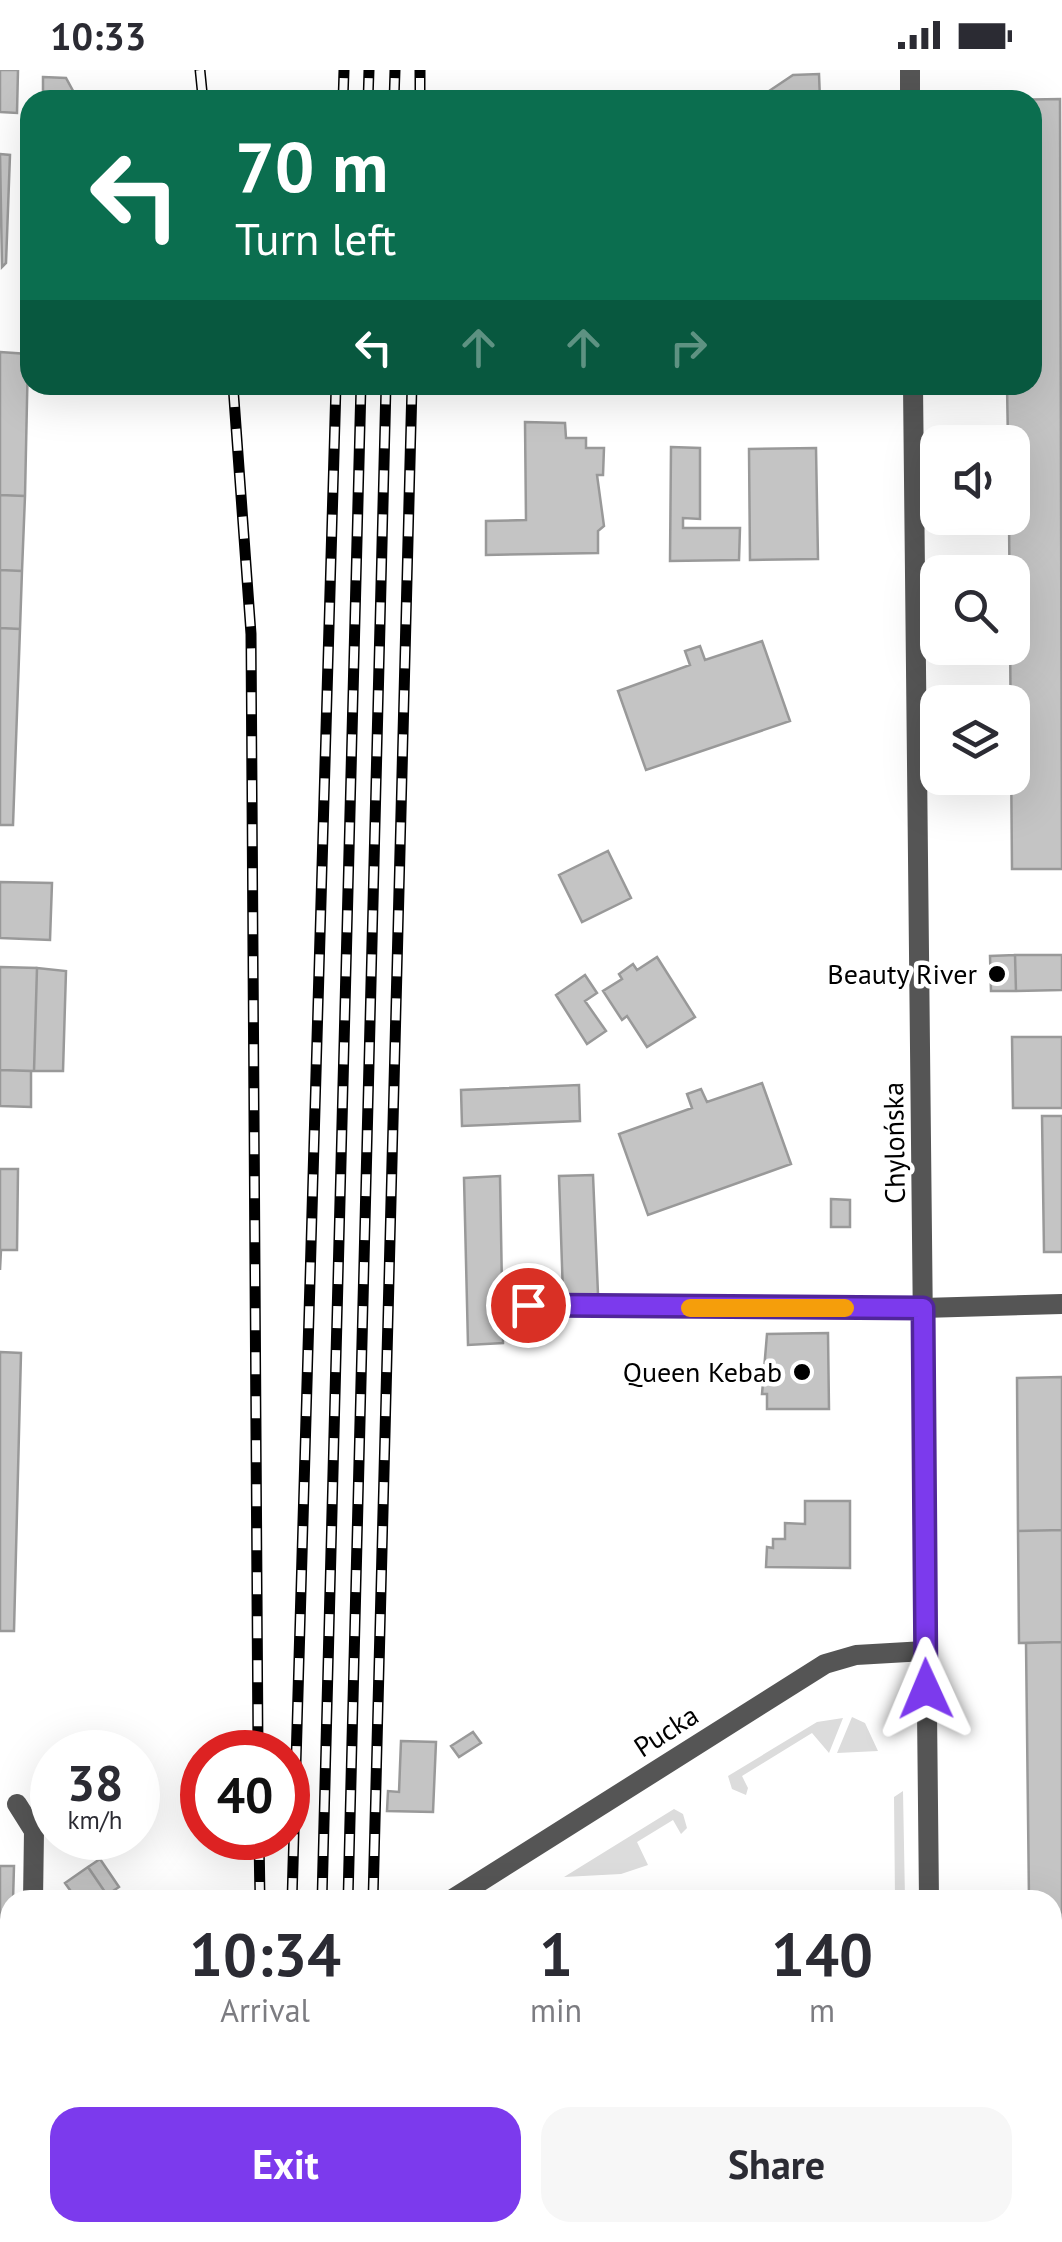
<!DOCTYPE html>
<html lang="en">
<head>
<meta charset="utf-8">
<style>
	body { margin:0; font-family:"PT Sans",sans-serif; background:#f7f7f7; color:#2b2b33; height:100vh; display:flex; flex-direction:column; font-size:38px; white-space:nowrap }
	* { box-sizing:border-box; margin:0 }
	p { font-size:32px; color:#7c7c81 }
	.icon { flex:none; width:55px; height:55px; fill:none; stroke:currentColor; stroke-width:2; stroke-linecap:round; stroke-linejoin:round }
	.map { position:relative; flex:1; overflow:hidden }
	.details { position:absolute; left:0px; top:1820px; width:1062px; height:352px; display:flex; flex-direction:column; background:#fff; border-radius:30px 30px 0 0; box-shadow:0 10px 40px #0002 }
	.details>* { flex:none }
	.guide { position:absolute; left:20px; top:20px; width:1022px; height:305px; border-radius:30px; box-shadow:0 10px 40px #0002; background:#0b6e4f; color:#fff; overflow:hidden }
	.controls { position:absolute; left:920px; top:355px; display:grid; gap:20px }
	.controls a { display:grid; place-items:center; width:110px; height:110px; border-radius:20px; background:#fff; box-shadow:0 10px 40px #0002; font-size:50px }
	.speed { position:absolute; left:30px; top:1660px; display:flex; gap:20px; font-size:50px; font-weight:700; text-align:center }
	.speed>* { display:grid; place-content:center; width:130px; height:130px; border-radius:50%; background:#fff; box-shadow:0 10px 40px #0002; line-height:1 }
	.speed small { font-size:25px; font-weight:400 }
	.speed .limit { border:15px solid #d22; background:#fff; color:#111 }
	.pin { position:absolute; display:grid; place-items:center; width:85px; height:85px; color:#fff; margin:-42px; border:5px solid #fff; border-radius:50%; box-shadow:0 2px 10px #0007 }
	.me { position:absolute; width:110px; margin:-55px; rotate:359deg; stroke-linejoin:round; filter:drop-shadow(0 0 8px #0008) }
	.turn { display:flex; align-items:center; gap:35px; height:210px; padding:0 50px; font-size:45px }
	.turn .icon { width:130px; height:130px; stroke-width:2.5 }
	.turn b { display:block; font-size:70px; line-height:85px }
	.lanes { display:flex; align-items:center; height:95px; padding:0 50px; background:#0003; justify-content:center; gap:50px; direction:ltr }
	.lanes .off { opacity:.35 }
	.eta { display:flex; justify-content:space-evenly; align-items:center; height:170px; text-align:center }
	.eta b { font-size:60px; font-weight:600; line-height:70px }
	.button { display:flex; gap:20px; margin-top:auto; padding:20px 50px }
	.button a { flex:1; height:115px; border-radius:30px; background:#7c3aed; color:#fff; font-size:40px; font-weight:600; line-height:115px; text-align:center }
	.button a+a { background:#f7f7f7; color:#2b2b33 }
	.status { display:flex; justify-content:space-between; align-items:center; height:70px; padding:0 50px; background:#fff; direction:ltr }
	.status svg { height:28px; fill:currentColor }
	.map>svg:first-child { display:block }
	.green { fill:#dcdcdc }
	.building { fill:#c4c4c4; stroke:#999; stroke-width:2.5 }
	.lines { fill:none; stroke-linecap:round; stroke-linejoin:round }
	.service { stroke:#555; stroke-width:20 }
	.minor { stroke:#555; stroke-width:20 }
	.tertiary { stroke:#555; stroke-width:20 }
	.rail-casing { stroke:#000; stroke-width:11 }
	.rail { stroke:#fff; stroke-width:8; stroke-dasharray:22; stroke-linecap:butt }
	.route-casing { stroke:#51269a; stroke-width:25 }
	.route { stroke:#7c3aed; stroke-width:18 }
	.slow { stroke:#f59e0b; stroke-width:18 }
	.poi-dot { fill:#000; stroke:#fff; stroke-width:4 }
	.labels { text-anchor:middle; stroke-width:9; stroke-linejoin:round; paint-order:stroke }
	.poi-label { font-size:28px; fill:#000; stroke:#fff; text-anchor:end }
	.street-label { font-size:28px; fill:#000; stroke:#fff }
</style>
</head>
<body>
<div class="status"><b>10:33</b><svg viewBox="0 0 49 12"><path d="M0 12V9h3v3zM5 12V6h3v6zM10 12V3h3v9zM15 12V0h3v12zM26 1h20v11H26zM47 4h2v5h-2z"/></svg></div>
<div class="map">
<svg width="1062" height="2172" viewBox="0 0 1062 2172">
	<rect width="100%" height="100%" fill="#fff"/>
	<path class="green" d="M 852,1647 L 865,1653 L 878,1681 L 837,1683 Z
		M 843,1648 L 829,1683 L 812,1663 L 742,1706 L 748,1718 L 746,1725 L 732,1719 L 728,1706 L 817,1652 Z
		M 903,1721 L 905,1830 L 895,1830 L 894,1727 Z
		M 674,1739 L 683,1744 L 687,1758 L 681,1764 L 673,1750 L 637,1772 L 648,1795 L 621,1804 L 564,1807 Z
		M 441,2163 L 441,2162 L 658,2163 L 648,2172 L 443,2172 Z"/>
	<path class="building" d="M 0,0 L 18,0 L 17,43 L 0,42 Z
		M 819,4 L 820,30 L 770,30 L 769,21 L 793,5 Z
		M 43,7 L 66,8 L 78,30 L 43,30 Z
		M 1060,29 L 1062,799 L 1012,799 L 1009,448 L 1012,448 L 1012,372 L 1008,372 L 1007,315 L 1032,315 L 1032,30 L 1004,30 Z
		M 0,84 L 10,85 L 6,193 L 2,197 Z
		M 0,282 L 28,284 L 25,426 L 0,425 Z
		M 525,352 L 565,353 L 566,368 L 586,368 L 586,378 L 604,378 L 603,405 L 597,405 L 604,456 L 598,461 L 598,483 L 486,485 L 486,451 L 526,450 Z
		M 671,377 L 700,378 L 700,449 L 683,448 L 683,458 L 740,458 L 739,490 L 670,491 Z
		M 816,378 L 818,489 L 750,490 L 749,379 Z
		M 0,425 L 25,426 L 22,501 L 0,500 Z
		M 0,500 L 22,501 L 20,559 L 0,558 Z
		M 0,558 L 20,559 L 13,755 L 0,755 Z
		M 762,571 L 790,651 L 646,700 L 618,621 L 690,595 L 685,581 L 700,576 L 705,590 Z
		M 608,781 L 631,828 L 582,852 L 559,805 Z
		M 0,812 L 52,813 L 50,870 L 0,868 Z
		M 1015,885 L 1016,921 L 991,921 L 990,886 Z
		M 1015,885 L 1062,885 L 1062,920 L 1016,921 Z
		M 657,887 L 695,947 L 647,977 L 627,946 L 622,950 L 603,921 L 622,909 L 619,904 L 633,894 L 637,900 Z
		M 0,897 L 37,898 L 34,1001 L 0,1000 Z
		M 37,898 L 66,901 L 63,1001 L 34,1001 Z
		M 585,905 L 597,923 L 585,931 L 606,961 L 587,974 L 556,925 Z
		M 1012,967 L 1062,967 L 1062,1038 L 1013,1038 Z
		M 0,1000 L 31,1001 L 31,1037 L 0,1036 Z
		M 762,1013 L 791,1094 L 648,1145 L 619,1064 L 692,1038 L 687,1024 L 701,1019 L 707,1032 Z
		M 579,1015 L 580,1051 L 462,1056 L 461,1020 Z
		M 1042,1046 L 1062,1046 L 1062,1182 L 1044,1182 Z
		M 0,1099 L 18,1099 L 17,1180 L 1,1180 L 0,1200 Z
		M 593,1105 L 598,1224 L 563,1225 L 559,1106 Z
		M 500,1106 L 503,1273 L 468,1275 L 464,1108 Z
		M 831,1129 L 850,1130 L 850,1157 L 831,1157 Z
		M 828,1263 L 829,1339 L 767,1339 L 767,1324 L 762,1324 L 767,1264 Z
		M 0,1282 L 21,1283 L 14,1561 L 0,1561 Z
		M 1062,1307 L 1062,1460 L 1018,1461 L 1017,1308 Z
		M 805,1431 L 850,1431 L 850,1498 L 766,1497 L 767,1477 L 773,1478 L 773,1469 L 785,1469 L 785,1453 L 805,1454 Z
		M 1062,1460 L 1062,1572 L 1019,1573 L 1018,1461 Z
		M 1062,1572 L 1062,2172 L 1033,2172 L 1033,2162 L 1052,2162 L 1052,1830 L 1029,1830 L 1026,1573 Z
		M 473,1662 L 481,1673 L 459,1687 L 451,1676 Z
		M 401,1671 L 436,1672 L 433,1742 L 387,1741 L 388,1721 L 399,1722 Z
		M 100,1789 L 119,1817 L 107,1825 L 88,1797 Z
		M 0,1796 L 14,1796 L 10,1934 L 0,1934 Z
		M 88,1797 L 107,1825 L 99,1830 L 77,1830 L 65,1813 Z"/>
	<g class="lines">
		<path class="service" d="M 527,1235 L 923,1238
			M 17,1734 L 34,1761 L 33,1830
			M 0,1949 L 10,1947
			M 860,2162 L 860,2172"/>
		<path class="minor" d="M 923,1238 L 1062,1234"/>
		<path class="tertiary" d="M 910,0 L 910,30
			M 913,315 L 929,1830
			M 451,1830 L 825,1594 L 856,1585 L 925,1581
			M 0,2120 L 10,2113
			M 934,2162 L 934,2172"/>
		<defs>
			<path id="rail" d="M 200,0 L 203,30
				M 343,30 L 344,0
				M 368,30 L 369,0
				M 394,30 L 395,0
				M 420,30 L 420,0
				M 233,315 L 251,564 L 258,1682
				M 259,1768 L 260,1830
				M 292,1830 L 336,315
				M 322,1830 L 361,315
				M 348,1830 L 386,315
				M 373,1830 L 412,315
				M 273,2172 L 273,2162
				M 307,2172 L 308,2162
				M 333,2172 L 334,2162
				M 361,2172 L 362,2162"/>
		</defs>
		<use href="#rail" class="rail-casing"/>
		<use href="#rail" class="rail"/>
	</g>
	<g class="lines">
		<defs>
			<path id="route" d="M 528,1235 L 923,1238 L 926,1619"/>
		</defs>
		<use href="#route" class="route-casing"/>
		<use href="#route" class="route"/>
		<path class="slow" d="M 690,1238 L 845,1238"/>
	</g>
	<g class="poi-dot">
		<circle cx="997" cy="904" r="10"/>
		<circle cx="802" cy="1302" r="10"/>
	</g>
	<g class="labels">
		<g class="poi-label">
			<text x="977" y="914">Beauty River</text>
			<text x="782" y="1312">Queen Kebab</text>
		</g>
		<g class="street-label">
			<text transform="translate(894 1073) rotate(-91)" y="10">Chylońska</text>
			<text transform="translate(666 1661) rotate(-33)" y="10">Pucka</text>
		</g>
	</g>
</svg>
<div class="controls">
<a><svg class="icon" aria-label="sound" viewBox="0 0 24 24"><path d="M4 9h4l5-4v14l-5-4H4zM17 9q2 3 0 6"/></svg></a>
<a><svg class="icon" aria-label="search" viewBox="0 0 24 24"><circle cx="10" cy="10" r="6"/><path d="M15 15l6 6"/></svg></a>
<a><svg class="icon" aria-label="layers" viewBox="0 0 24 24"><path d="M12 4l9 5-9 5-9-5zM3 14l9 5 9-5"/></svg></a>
</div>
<div class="speed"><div>38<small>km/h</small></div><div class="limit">40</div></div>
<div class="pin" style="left:528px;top:1235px;background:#d93025"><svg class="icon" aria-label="arrive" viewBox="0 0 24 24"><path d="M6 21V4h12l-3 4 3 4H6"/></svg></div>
<svg class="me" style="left:926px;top:1619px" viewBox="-20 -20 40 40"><path d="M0-17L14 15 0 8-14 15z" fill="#7c3aed" stroke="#fff" stroke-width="4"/></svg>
<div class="guide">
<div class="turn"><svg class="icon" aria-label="left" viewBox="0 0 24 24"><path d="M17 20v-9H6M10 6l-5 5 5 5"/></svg><div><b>70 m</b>Turn left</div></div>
<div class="lanes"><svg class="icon" aria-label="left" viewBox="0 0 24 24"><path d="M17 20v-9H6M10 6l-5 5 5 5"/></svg><svg class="icon off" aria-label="ahead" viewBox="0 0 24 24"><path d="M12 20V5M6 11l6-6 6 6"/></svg><svg class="icon off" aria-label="ahead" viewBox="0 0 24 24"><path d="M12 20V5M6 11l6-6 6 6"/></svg><svg class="icon off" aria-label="right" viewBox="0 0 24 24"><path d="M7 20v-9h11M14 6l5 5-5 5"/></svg></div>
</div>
<section class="details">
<div class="eta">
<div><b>10:34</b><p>Arrival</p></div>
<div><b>1</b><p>min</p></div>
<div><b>140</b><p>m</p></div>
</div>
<div class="button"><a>Exit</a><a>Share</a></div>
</section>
</div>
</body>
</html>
